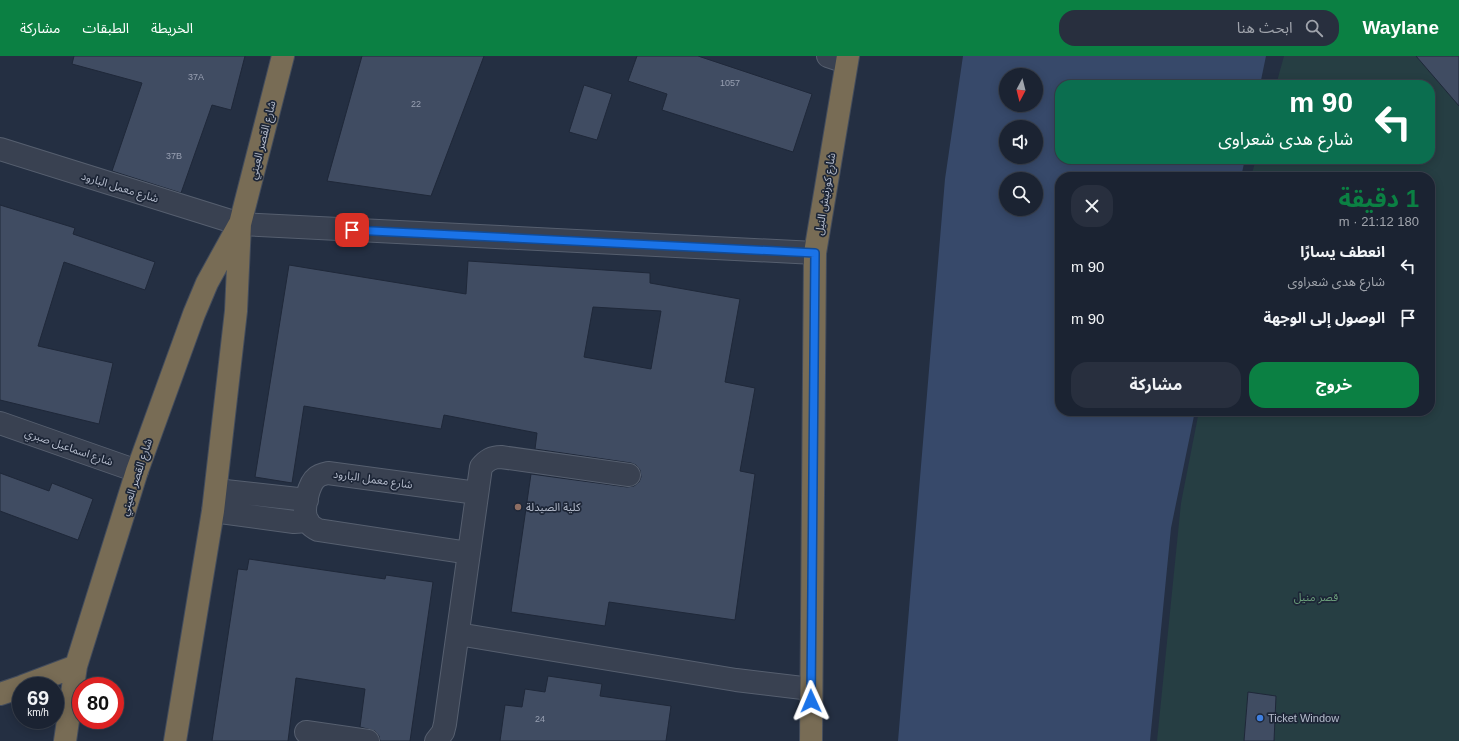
<!DOCTYPE html>
<html lang="ar">
<head>
<meta charset="utf-8">
<style>
	body { margin:0; font-family:Helvetica,"Noto Sans Arabic",sans-serif; background:#282f3e; color:#f1f3f6; direction:rtl; height:100vh; display:flex; flex-direction:column; font-size:15px; white-space:nowrap }
	* { box-sizing:border-box; margin:0 }
	p { font-size:13px; color:#a0a4ac }
	.icon { flex:none; width:22px; height:22px; fill:none; stroke:currentColor; stroke-width:2; stroke-linecap:round; stroke-linejoin:round }
	.map { position:relative; flex:1; overflow:hidden; direction:ltr }
	.sheet { position:absolute; left:1055px; top:116px; width:380px; height:244px; display:flex; flex-direction:column; background:#1b2332; border-radius:16px; box-shadow:0 2px 10px #0003,0 0 0 1px #39404d; direction:rtl }
	.sheet>* { flex:none }
	.top-card { position:absolute; left:1055px; top:24px; width:380px; height:84px; border-radius:16px; box-shadow:0 2px 10px #0003,0 0 0 1px #39404d; direction:rtl; background:#0b6e4f; color:#fff; overflow:hidden }
	.needle { width:26px; rotate:187deg }
	.buttons { position:absolute; left:999px; top:12px; display:grid; gap:8px }
	.buttons a { display:grid; place-items:center; width:44px; height:44px; border-radius:50%; background:#1b2332; box-shadow:0 2px 10px #0003,0 0 0 1px #39404d; font-size:20px }
	.speed { position:absolute; left:12px; top:621px; display:flex; gap:8px; font-size:20px; font-weight:700; text-align:center }
	.speed>* { display:grid; place-content:center; width:52px; height:52px; border-radius:50%; background:#1b2332; box-shadow:0 2px 10px #0003,0 0 0 1px #39404d; line-height:1 }
	.speed small { font-size:10px; font-weight:400 }
	.speed .limit { border:6px solid #d22; background:#fff; color:#111 }
	.pin { position:absolute; display:grid; place-items:center; width:34px; height:34px; color:#fff; margin:-17px; border-radius:8px; box-shadow:0 2px 6px #0006 }
	.me { position:absolute; width:44px; margin:-22px; rotate:359deg; stroke-linejoin:round; filter:drop-shadow(0 0 3px #0008) }
	.turn { display:flex; align-items:center; gap:14px; height:84px; padding:0 16px; font-size:18px }
	.turn .icon { width:52px; height:52px; stroke-width:2.5 }
	.turn b { display:block; font-size:28px; line-height:34px }
	.round { display:grid; place-items:center; flex:none; width:42px; height:42px; border-radius:16px; background:#282f3e }
	.summary { display:flex; align-items:center; justify-content:space-between; height:68px; padding:0 16px }
	h1 { font-size:24px; font-weight:700; line-height:30px; color:#0b8043 }
	.cta { display:flex; gap:8px; margin-top:auto; padding:8px 16px }
	.cta a { flex:1; height:46px; border-radius:16px; background:#0b8043; color:#fff; font-size:16px; font-weight:700; line-height:46px; text-align:center }
	.cta a+a { background:#282f3e; color:#f1f3f6 }
	ul { padding:0; list-style:none }
	li { display:flex; align-items:center; gap:12px; height:52px; padding:0 16px }
	li div { flex:1 }
	li b { display:block; font-size:15px }
	li em { font-style:normal }
	header { display:flex; align-items:center; gap:24px; box-sizing:border-box; height:56px; padding:0 20px; background:#0b8043; color:#fff }
	header strong { font-size:19px }
	nav { display:flex; gap:22px; margin-inline-start:auto; font-size:14px }
	.search { width:280px; height:36px; background:#282f3e; display:flex; align-items:center; gap:10px; box-sizing:border-box; padding:0 14px; border-radius:16px; color:#a0a4ac; font-size:15px }
	.map>svg:first-child { display:block }
	.green { fill:#263e43 }
	.water { fill:#37496a; fill-rule:evenodd }
	.building { fill:#404c62; stroke:#1f2839; fill-rule:evenodd }
	.lines { fill:none; stroke-linecap:round; stroke-linejoin:round }
	.minor-casing { stroke:#565f6f; stroke-width:24 }
	.highway-casing { stroke:#434c5c; stroke-width:24 }
	.minor { stroke:#394151; stroke-width:22 }
	.highway { stroke:#786c55; stroke-width:22 }
	.route-casing { stroke:#114b97; stroke-width:10 }
	.route { stroke:#1a73e8; stroke-width:7 }
	.education-dot { fill:#8d6e63; stroke:#1d2637; stroke-width:1.5 }
	.shop-dot { fill:#3f7fe0; stroke:#1d2637; stroke-width:1.5 }
	.labels { text-anchor:middle; stroke-width:3.5; stroke-linejoin:round; paint-order:stroke }
	.number-label { font-size:9px; fill:#98a0b2 }
	.street-label { font-size:11px; fill:#b5bccc; stroke:#1d2637 }
	.poi-label { font-size:11px; fill:#b5bccc; stroke:#1d2637; text-anchor:start }
	.park-label { font-size:11px; fill:#6b9e7a; stroke:#1d2637 }
</style>
</head>
<body>
<header>
<strong>Waylane</strong>
<div class="search"><svg class="icon" aria-label="search" viewBox="0 0 24 24"><circle cx="10" cy="10" r="6"/><path d="M15 15l6 6"/></svg>ابحث هنا</div>
<nav><a>الخريطة</a><a>الطبقات</a><a>مشاركة</a></nav>
</header>
<div class="map">
<svg width="1459" height="685" viewBox="0 0 1459 685">
	<rect width="100%" height="100%" fill="#242f42"/>
	<path class="green" d="M 1284,0 L 1459,0 L 1459,685 L 1157,685 L 1181,447 L 1199,355 L 1430,355 L 1430,121 L 1251,121 L 1256,103 L 1430,103 L 1430,29 L 1276,29 Z"/>
	<path class="water" d="M 963,0 L 1266,0 L 1260,29 L 1060,29 L 1060,103 L 1245,103 L 1241,121 L 1060,121 L 1060,355 L 1195,355 L 1171,472 L 1150,685 L 898,685 L 945,123 ZM 1006,19 L 1036,19 L 1036,49 L 1006,49 ZM 1006,71 L 1036,71 L 1036,101 L 1006,101 ZM 1006,123 L 1036,123 L 1036,153 L 1006,153 Z"/>
	<path class="building" d="M 74,0 L 245,0 L 231,54 L 212,49 L 181,137 L 112,115 L 142,27 L 72,8 Z
		M 362,0 L 484,0 L 431,140 L 327,125 Z
		M 637,0 L 698,0 L 812,38 L 793,96 L 662,54 L 667,38 L 628,25 Z
		M 1416,0 L 1459,0 L 1459,50 Z
		M 584,29 L 612,38 L 597,84 L 569,76 Z
		M 0,149 L 75,172 L 73,178 L 155,206 L 145,234 L 64,206 L 38,290 L 113,307 L 99,368 L 0,344 Z
		M 468,205 L 650,217 L 650,227 L 740,243 L 725,326 L 755,332 L 740,415 L 755,418 L 735,564 L 609,546 L 605,570 L 511,556 L 531,418 L 627,431 L 634,430 L 639,426 L 641,421 L 640,414 L 636,409 L 631,407 L 535,393 L 537,377 L 444,359 L 441,373 L 304,350 L 292,427 L 255,421 L 289,209 L 466,238 ZM 593,251 L 661,255 L 651,313 L 584,301 Z
		M 0,417 L 49,435 L 52,427 L 93,443 L 78,484 L 0,455 Z
		M 249,503 L 385,523 L 386,519 L 433,526 L 410,685 L 380,685 L 379,680 L 375,675 L 360,671 L 365,633 L 296,622 L 288,685 L 212,685 L 238,513 L 247,514 Z
		M 548,620 L 602,628 L 600,640 L 671,650 L 666,685 L 500,685 L 505,649 L 522,651 L 525,633 L 545,636 Z
		M 1248,636 L 1276,640 L 1274,685 L 1244,685 Z"/>
	<g class="lines">
		<defs>
			<path id="minor" d="M 828,0 L 846,6
				M 0,93 L 240,168 L 815,197
				M 0,367 L 137,415
				M 216,434 L 307,444
				M 213,455 L 294,466 L 308,465
				M 469,497 L 318,474 C 312,471 307,467 306,461 C 303,452 309,427 316,422 C 319,419 323,418 328,417 L 477,437
				M 458,578 L 736,624 L 811,633
				M 306,676 L 368,685
				M 436,685 L 443,676 L 445,668 L 481,411 C 487,404 492,401 501,401 L 629,419"/>
			<path id="highway" d="M 23,630 L 76,610
				M 0,638 L 21,631
				M 65,685 L 76,610 L 137,415 L 194,258 L 207,227 L 239,169
				M 175,685 L 213,455 L 236,255 L 240,168 L 283,0
				M 811,685 L 815,197 L 848,0"/>
		</defs>
		<use href="#minor" class="minor-casing"/>
		<use href="#highway" class="highway-casing"/>
		<use href="#minor" class="minor"/>
		<use href="#highway" class="highway"/>
	</g>
	<g class="lines">
		<defs>
			<path id="route" d="M 352,174 L 815,197 L 811,645"/>
		</defs>
		<use href="#route" class="route-casing"/>
		<use href="#route" class="route"/>
	</g>
	<circle class="education-dot" cx="518" cy="451" r="4"/>
	<circle class="shop-dot" cx="1260" cy="662" r="4"/>
	<g class="labels">
		<g class="number-label">
			<text x="196" y="24">37A</text>
			<text x="730" y="30">1057</text>
			<text x="416" y="51">22</text>
			<text x="174" y="103">37B</text>
			<text x="540" y="666">24</text>
		</g>
		<g class="street-label">
			<text transform="translate(262 84) rotate(-76)" y="4">شارع القصر العيني</text>
			<text transform="translate(120 131) rotate(17)" y="4">شارع معمل البارود</text>
			<text transform="translate(825 138) rotate(-81)" y="4">شارع كورنيش النيل</text>
			<text transform="translate(69 391) rotate(19)" y="4">شارع اسماعيل صبري</text>
			<text transform="translate(136 421) rotate(-72)" y="4">شارع القصر العيني</text>
			<text transform="translate(373 423) rotate(8)" y="4">شارع معمل البارود</text>
		</g>
		<g class="poi-label">
			<text x="526" y="455">كلية الصيدلة</text>
			<text x="1268" y="666">Ticket Window</text>
		</g>
		<g class="park-label">
			<text x="1316" y="545">قصر منيل</text>
		</g>
	</g>
</svg>
<div class="buttons">
<a><svg class="needle" viewBox="-14 -14 28 28"><path d="M0-13l5 13h-10z" fill="#e53935"/><path d="M0 13l5-13h-10z" fill="#a0a4ac"/></svg></a>
<a><svg class="icon" aria-label="sound" viewBox="0 0 24 24"><path d="M4 9h4l5-4v14l-5-4H4zM17 9q2 3 0 6"/></svg></a>
<a><svg class="icon" aria-label="search" viewBox="0 0 24 24"><circle cx="10" cy="10" r="6"/><path d="M15 15l6 6"/></svg></a>
</div>
<div class="speed"><div>69<small>km/h</small></div><div class="limit">80</div></div>
<div class="pin" style="left:352px;top:174px;background:#d93025"><svg class="icon" aria-label="arrive" viewBox="0 0 24 24"><path d="M6 21V4h12l-3 4 3 4H6"/></svg></div>
<svg class="me" style="left:811px;top:645px" viewBox="-20 -20 40 40"><path d="M0-17L14 15 0 8-14 15z" fill="#1a73e8" stroke="#fff" stroke-width="4"/></svg>
<div class="top-card">
<div class="turn"><svg class="icon" aria-label="left" viewBox="0 0 24 24"><path d="M17 20v-9H6M10 6l-5 5 5 5"/></svg><div><b>90 m</b>شارع هدى شعراوى</div></div>
</div>
<section class="sheet">
<div class="summary"><div><h1>1 دقيقة</h1><p>180 m · 21:12</p></div><a class="round"><svg class="icon" aria-label="close" viewBox="0 0 24 24"><path d="M6 6l12 12M18 6L6 18"/></svg></a></div>
<ul>
<li><svg class="icon" aria-label="left" viewBox="0 0 24 24"><path d="M17 20v-9H6M10 6l-5 5 5 5"/></svg><div><b>انعطف يسارًا</b><p>شارع هدى شعراوى</p></div><em>90 m</em></li>
<li><svg class="icon" aria-label="arrive" viewBox="0 0 24 24"><path d="M6 21V4h12l-3 4 3 4H6"/></svg><div><b>الوصول إلى الوجهة</b></div><em>90 m</em></li>
</ul>
<div class="cta"><a>خروج</a><a>مشاركة</a></div>
</section>
</div>
</body>
</html>
